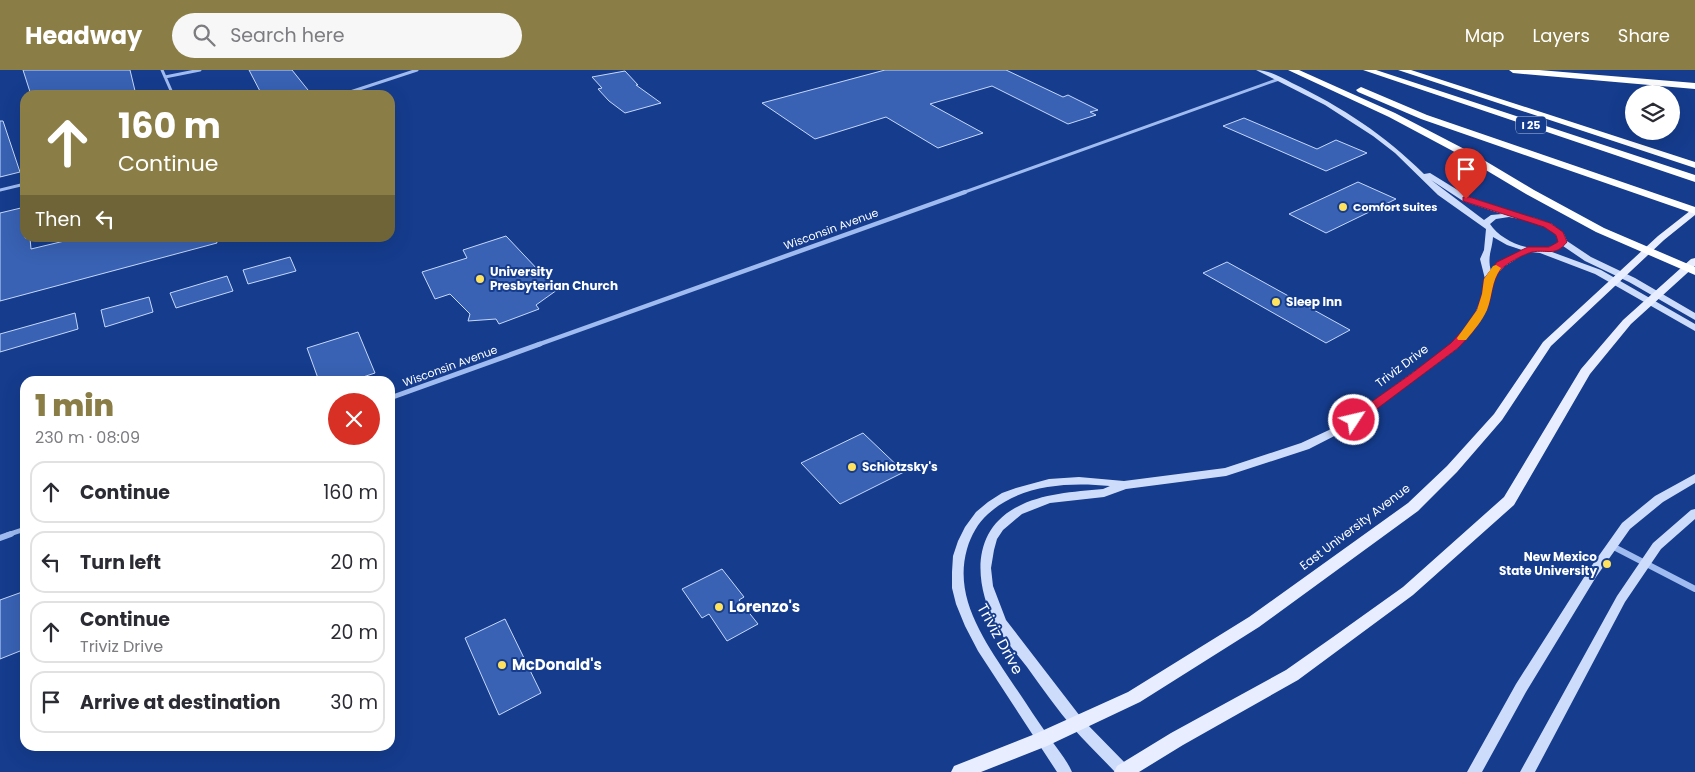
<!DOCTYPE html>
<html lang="en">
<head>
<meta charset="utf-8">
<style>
	body { margin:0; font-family:Poppins,sans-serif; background:#f7f7f7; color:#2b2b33; height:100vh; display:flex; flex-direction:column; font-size:19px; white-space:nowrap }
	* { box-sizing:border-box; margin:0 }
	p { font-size:16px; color:#7c7c81 }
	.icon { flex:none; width:28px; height:28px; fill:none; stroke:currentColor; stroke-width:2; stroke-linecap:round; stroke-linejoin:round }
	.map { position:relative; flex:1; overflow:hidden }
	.drawer { position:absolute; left:20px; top:306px; width:375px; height:375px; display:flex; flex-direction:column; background:#fff; border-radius:15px; box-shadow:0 5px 20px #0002 }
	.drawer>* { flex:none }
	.banner { position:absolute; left:20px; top:20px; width:375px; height:152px; border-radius:15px; box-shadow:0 5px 20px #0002; background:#8a7d46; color:#fff; overflow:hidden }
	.fabs { position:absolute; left:1625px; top:15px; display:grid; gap:10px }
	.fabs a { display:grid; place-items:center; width:55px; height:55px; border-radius:50%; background:#fff; box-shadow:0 5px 20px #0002; font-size:25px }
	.pin { position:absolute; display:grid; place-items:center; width:42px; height:42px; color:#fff; margin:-51px -21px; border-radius:50% 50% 50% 0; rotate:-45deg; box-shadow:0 0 5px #0007 }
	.pin .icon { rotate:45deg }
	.me { position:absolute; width:55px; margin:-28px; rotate:55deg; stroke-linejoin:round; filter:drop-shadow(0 0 4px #0008) }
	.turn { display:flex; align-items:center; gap:18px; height:105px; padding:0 15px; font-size:22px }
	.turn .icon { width:65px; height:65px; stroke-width:2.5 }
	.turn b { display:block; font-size:35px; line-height:42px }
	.then { display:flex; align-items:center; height:48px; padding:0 15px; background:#0003; gap:10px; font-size:19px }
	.round { display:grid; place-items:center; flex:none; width:52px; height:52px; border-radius:26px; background:#f7f7f7 }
	.overview { display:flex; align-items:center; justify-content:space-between; height:85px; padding:0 15px }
	h1 { font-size:30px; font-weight:800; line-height:38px; color:#8a7d46 }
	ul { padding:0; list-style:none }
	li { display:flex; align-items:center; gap:15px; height:62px; margin:0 10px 8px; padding:0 5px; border:2px solid #e1e1e2; border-radius:15px }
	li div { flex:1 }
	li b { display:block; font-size:19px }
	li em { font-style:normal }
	header { display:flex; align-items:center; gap:30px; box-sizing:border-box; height:70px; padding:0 25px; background:#8a7d46; color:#fff }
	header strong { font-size:24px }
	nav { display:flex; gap:28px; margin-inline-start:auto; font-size:18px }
	.search { width:350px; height:45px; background:#f7f7f7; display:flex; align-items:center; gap:12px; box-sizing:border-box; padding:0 18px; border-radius:28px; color:#7c7c81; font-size:19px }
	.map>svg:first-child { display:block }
	.building { fill:#3962b4; stroke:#c6d8fb }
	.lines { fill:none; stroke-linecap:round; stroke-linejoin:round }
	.street-far3 { stroke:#9fbbf0; stroke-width:3 }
	.street-far2 { stroke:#9fbbf0; stroke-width:4.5 }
	.street-far1 { stroke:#9fbbf0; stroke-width:5 }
	.street { stroke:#9fbbf0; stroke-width:6 }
	.secondary { fill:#cddcfb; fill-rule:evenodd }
	.primary { fill:#e8eeff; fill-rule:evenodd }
	.highway { fill:#fff; fill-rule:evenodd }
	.route { fill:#e11d48; stroke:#92132f }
	.slow { fill:#f59e0b }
	.poi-dot { fill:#ffe25e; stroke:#153c8d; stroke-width:2 }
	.labels { text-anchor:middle; stroke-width:4; stroke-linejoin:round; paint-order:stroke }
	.shield { fill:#153c8d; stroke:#b9c4dd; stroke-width:1 }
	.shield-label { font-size:11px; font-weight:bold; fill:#fff }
	.far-poi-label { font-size:11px; font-weight:bold; fill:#fff; stroke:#153c8d; text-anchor:start }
	.far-street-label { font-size:11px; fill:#fff; stroke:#153c8d }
	.poi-label { font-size:12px; font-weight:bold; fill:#fff; stroke:#153c8d; text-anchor:start }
	.street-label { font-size:12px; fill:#fff; stroke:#153c8d }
	.near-poi-label { font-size:15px; font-weight:bold; fill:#fff; stroke:#153c8d; text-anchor:start }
	.near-street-label { font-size:15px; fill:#fff; stroke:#153c8d }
</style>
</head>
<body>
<header>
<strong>Headway</strong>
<div class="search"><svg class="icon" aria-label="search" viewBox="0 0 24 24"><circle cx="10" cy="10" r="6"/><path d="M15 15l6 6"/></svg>Search here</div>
<nav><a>Map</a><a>Layers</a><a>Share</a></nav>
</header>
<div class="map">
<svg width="1695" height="702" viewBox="0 0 1695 702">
	<rect width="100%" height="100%" fill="#153c8d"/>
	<path class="building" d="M 23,0 L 130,0 L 136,25 L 31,25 Z
		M 249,0 L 292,0 L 312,25 L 262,25 Z
		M 885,0 L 1006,0 L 1063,27 L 1068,25 L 1098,40 L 1090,42 L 1096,45 L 1068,54 L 992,16 L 930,34 L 983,63 L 938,78 L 886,47 L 815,69 L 762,33 Z
		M 625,1 L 638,15 L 636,15 L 661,33 L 625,43 L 609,31 L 598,19 L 602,18 L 592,7 Z
		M 1244,48 L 1317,79 L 1336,70 L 1367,83 L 1326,101 L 1223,56 Z
		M 0,51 L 3,51 L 20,102 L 0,107 Z
		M 1358,112 L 1396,129 L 1326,163 L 1289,144 Z
		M 25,137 L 25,168 L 30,168 L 31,179 L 77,168 L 216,168 L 217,173 L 0,231 L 0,143 Z
		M 506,166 L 557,220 L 536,235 L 539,239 L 499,254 L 496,249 L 468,251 L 470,244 L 450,224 L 435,229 L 422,202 L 467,188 L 463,180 Z
		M 290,187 L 296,201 L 248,214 L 243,200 Z
		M 1227,192 L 1350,260 L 1326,273 L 1203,203 Z
		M 227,206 L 233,221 L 176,238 L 170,223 Z
		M 149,227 L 153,242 L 105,257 L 101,240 Z
		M 75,243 L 78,259 L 0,282 L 0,264 Z
		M 358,262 L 375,303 L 351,311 L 319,311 L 307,278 Z
		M 863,363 L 904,402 L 840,434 L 801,393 Z
		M 722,499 L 744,527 L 739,530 L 758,554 L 727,571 L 709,544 L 702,548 L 682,519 Z
		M 25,521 L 25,579 L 0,589 L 0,530 Z
		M 505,549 L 541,623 L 499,645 L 465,568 Z"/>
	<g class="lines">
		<path class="street-far3" d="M 162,0 L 173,25
			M 165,7 L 200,0
			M 341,25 L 417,0
			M 0,120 L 25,114
			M 962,123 L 1279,9"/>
		<path class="street-far2" d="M 537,275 L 965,122"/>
		<path class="street-far1" d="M 390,328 L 540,274
			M 7,465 L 25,459"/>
		<path class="street" d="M 0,468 L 11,464
			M 1612,476 L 1695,519"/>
		<path class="secondary" d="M 1256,0 C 1269,0 1280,7 1292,13 C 1342,37 1385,65 1424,104 L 1430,103 L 1469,127 L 1511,141 L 1512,143 L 1535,148 L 1552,154 L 1564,164 L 1567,171 L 1591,187 L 1635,208 L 1695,243 L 1695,250 L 1629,212 L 1585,191 L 1563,176 L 1559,179 L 1552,182 L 1601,200 L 1695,254 L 1695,261 L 1595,204 L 1540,183 L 1531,182 L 1521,186 L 1505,196 L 1496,205 L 1493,209 L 1491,224 L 1480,252 L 1458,278 L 1350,358 L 1309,379 L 1226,406 L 1126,419 L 1104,427 L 1050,433 L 1022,444 L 1003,460 L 997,469 L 994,480 L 991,498 L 993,516 L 1006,550 L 1083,650 L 1129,697 L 1131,702 L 1115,702 C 1101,687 1086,673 1073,658 C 1057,639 1042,618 1027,597 C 1017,584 1004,570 996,555 C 975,516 970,463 1015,438 C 1042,423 1073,422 1103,419 L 1110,416 C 1069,412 1021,414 988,444 C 978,453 971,465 967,479 C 953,528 985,571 1011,611 C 1024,630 1036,649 1049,667 C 1057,679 1067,690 1072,702 L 1057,702 L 978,581 L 965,556 L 956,534 L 952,518 L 952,502 L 953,486 L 958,471 L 965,457 L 976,442 L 988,432 L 1002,423 L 1016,418 L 1049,409 L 1079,407 L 1124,411 L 1225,398 L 1301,373 L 1342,354 L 1452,274 L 1472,251 L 1483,224 L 1485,209 L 1480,189 L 1484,180 L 1486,159 L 1438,125 L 1395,83 L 1373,66 L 1325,35 ZM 1431,110 L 1463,131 L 1502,144 L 1491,145 L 1484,150 ZM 1509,147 C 1526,150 1553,153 1559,171 C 1541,188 1502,173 1490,154 L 1496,149 ZM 1493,167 L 1507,175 L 1522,180 L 1505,189 L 1491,201 C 1487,186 1492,181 1493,167 Z
			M 1695,404 L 1695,413 L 1663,432 L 1630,459 L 1596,507 L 1526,622 L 1482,702 L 1467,702 L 1516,614 L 1588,501 L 1622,453 L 1655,426 Z
			M 1695,439 L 1695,449 L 1661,479 L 1625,532 L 1535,702 L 1520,702 L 1617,526 L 1653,473 L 1691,440 Z"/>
		<path class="primary" d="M 1695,137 L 1695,145 L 1664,170 L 1551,276 L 1502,350 L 1457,402 L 1418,441 L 1259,557 L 1140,632 L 1047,676 L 981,702 L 951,702 L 954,696 L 1035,664 L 1128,622 L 1249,547 L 1408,433 L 1447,396 L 1494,344 L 1543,272 L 1658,166 Z
			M 1695,188 L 1695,196 L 1631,254 L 1590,304 L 1514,435 L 1413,525 L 1298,610 L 1183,675 L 1139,702 L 1114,702 L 1117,696 L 1171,663 L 1286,600 L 1333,567 L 1403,517 L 1504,427 L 1581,299 L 1623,250 L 1691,189 Z"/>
		<path class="highway" d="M 1288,0 L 1299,0 L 1395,43 L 1472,83 L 1534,120 L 1604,158 L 1695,197 L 1695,205 L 1596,162 L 1526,124 L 1464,87 L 1389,47 Z
			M 1363,0 L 1376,0 L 1695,105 L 1695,112 Z
			M 1398,0 L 1411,0 L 1695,92 L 1695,98 Z
			M 1509,0 L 1539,0 L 1695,13 L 1695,19 L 1513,3 Z
			M 1361,17 L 1427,45 L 1695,137 L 1695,144 L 1421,49 L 1358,22 L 1356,20 Z"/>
	</g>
	<path class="route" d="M 1463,127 L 1469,127 L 1550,153 L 1563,162 L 1567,172 C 1555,187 1548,179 1532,182 C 1525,184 1511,191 1505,196 C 1490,207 1494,226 1486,241 C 1479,255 1469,267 1458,278 L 1358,353 L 1350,353 L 1349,350 L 1350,347 L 1411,304 L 1451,273 L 1463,260 L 1477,240 L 1482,224 L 1484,209 L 1497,192 L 1528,177 L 1549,177 L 1558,172 L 1556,165 L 1544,157 L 1463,131 Z"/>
	<path class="slow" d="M 1496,195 L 1501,198 C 1491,212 1493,224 1487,240 C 1482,251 1474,260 1466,270 L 1458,270 L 1457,268 L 1477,240 L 1482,224 L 1484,209 L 1493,196 Z"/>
	<g class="poi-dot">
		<circle cx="1343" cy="137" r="5"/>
		<circle cx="480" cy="209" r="5"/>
		<circle cx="1276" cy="232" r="5"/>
		<circle cx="852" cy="397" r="5"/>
		<circle cx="1607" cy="494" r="5"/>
		<circle cx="719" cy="537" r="5"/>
		<circle cx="502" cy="595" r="5"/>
	</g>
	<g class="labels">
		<rect class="shield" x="1516" y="46.5" width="30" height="17" rx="4"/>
		<g class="shield-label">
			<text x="1531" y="59">I 25</text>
		</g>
		<g class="far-poi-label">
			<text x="1353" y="141">Comfort Suites</text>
		</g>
		<g class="far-street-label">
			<text transform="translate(831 159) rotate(-20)" y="4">Wisconsin Avenue</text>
			<text transform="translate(450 296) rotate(-20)" y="4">Wisconsin Avenue</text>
		</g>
		<g class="poi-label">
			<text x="490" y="206">University<tspan x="490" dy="14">Presbyterian Church</tspan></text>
			<text x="1286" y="236">Sleep Inn</text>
			<text x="862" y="401">Schlotzsky's</text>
			<text x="1597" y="491" text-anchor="end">New Mexico<tspan x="1597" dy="14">State University</tspan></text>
		</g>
		<g class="street-label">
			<text transform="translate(1402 296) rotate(-37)" y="4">Triviz Drive</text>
			<text transform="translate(1355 457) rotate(-37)" y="4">East University Avenue</text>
		</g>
		<g class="near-poi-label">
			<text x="729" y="542">Lorenzo's</text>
			<text x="512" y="600">McDonald's</text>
		</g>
		<g class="near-street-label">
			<text transform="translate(1000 569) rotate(61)" y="5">Triviz Drive</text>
		</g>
	</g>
</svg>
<div class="fabs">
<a><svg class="icon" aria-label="layers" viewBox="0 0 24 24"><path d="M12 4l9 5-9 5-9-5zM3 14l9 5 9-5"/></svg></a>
</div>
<div class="pin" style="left:1466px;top:129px;background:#d93025"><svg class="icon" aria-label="arrive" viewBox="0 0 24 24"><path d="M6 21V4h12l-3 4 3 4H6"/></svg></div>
<svg class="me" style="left:1354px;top:350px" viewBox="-20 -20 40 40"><circle r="17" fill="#e11d48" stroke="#fff" stroke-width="3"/><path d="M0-11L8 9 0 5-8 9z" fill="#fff"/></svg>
<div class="banner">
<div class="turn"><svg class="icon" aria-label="ahead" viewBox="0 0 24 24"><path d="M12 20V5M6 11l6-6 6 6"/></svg><div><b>160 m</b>Continue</div></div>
<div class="then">Then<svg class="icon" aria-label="left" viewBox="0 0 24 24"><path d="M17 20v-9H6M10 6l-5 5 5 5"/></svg></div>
</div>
<section class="drawer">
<div class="overview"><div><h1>1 min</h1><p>230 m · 08:09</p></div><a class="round" style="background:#d93025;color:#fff"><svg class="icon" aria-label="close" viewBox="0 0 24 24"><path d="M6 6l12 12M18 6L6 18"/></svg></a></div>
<ul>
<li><svg class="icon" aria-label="ahead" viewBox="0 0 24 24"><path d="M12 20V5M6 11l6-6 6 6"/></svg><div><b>Continue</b></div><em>160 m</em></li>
<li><svg class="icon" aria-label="left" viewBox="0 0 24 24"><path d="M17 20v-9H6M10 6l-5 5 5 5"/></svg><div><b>Turn left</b></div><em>20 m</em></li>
<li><svg class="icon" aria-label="ahead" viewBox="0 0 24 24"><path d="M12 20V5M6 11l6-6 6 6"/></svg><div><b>Continue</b><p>Triviz Drive</p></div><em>20 m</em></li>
<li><svg class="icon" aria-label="arrive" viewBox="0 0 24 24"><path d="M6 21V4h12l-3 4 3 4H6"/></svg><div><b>Arrive at destination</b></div><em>30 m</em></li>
</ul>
</section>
</div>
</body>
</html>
